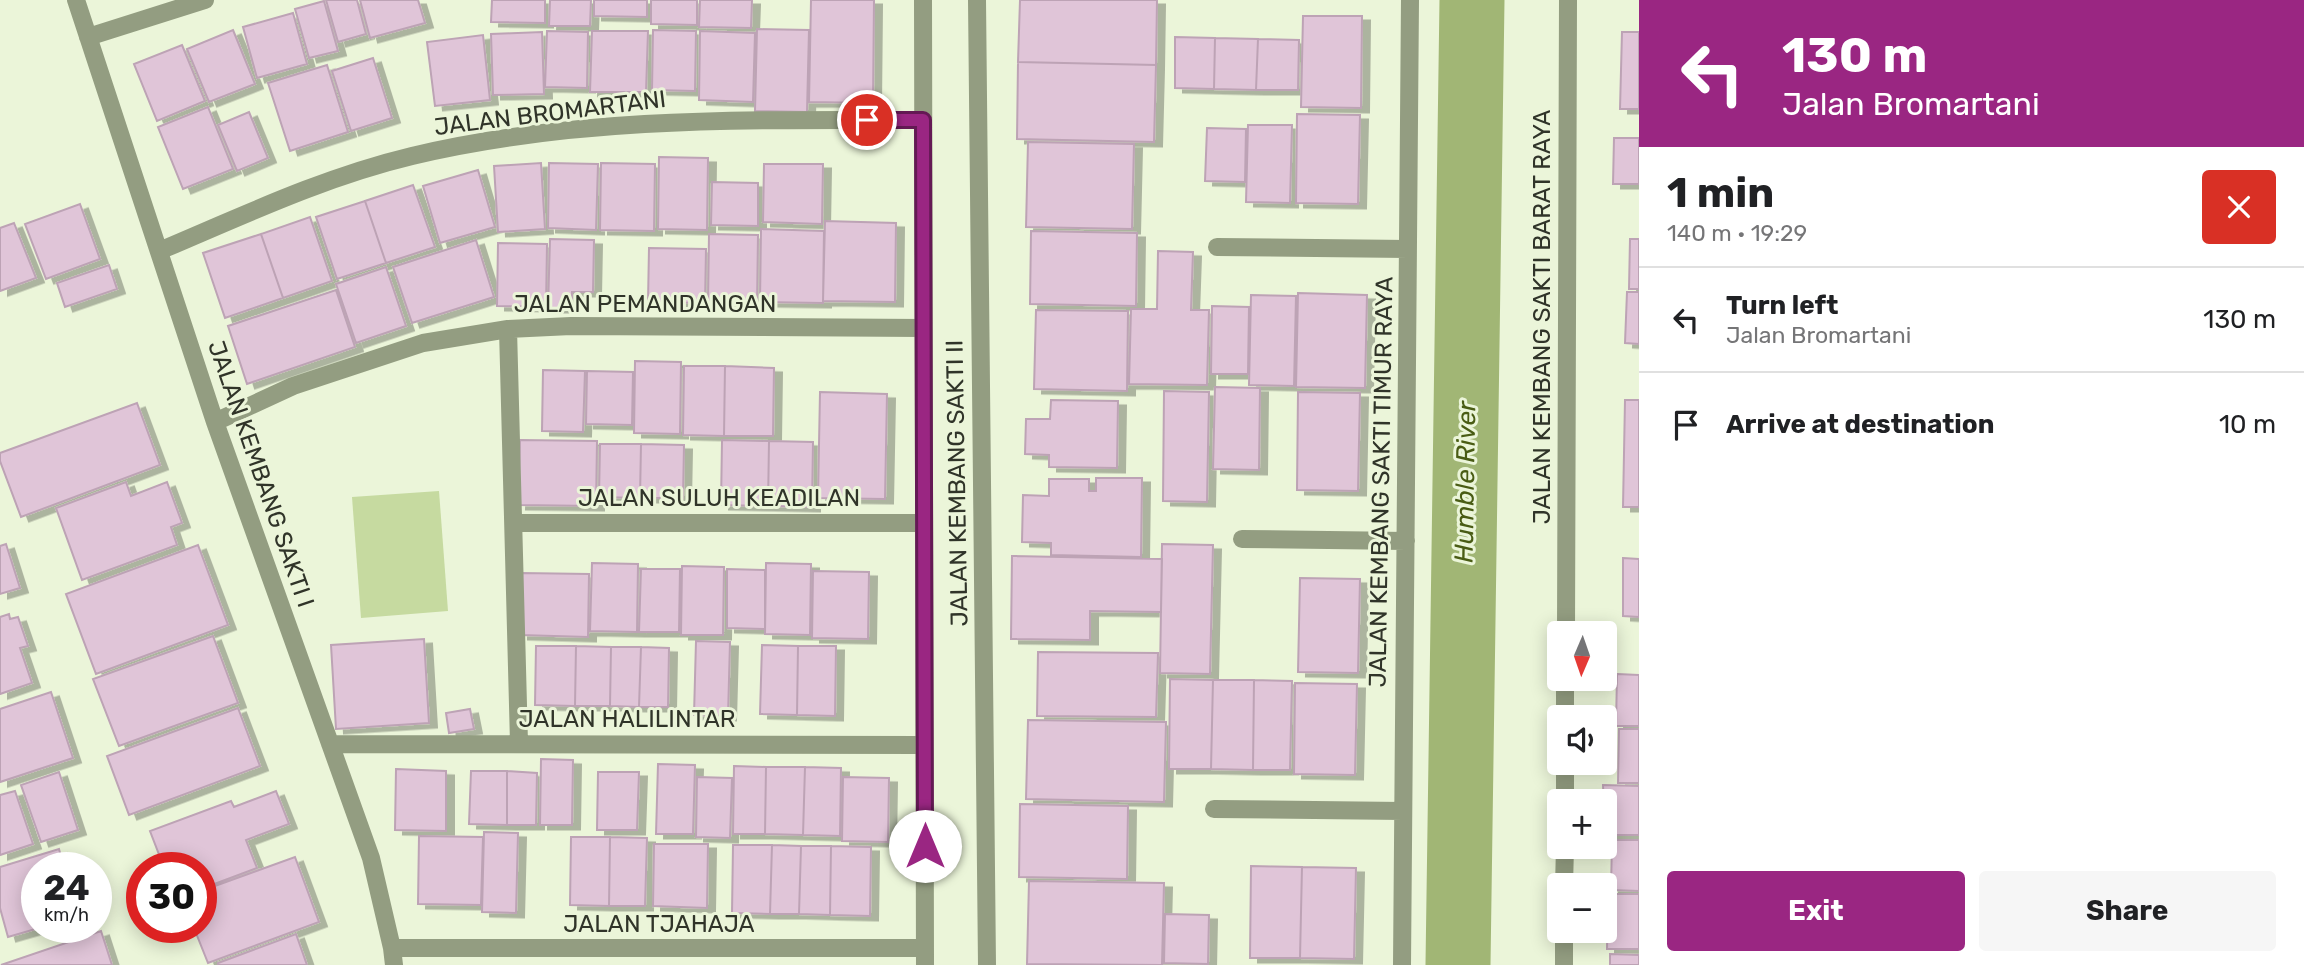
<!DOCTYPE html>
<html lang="en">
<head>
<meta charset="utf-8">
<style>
	body { margin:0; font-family:Rubik,sans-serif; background:#f6f6f6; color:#202124; height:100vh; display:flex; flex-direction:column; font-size:26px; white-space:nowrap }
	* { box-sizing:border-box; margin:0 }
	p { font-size:23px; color:#757577 }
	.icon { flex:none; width:38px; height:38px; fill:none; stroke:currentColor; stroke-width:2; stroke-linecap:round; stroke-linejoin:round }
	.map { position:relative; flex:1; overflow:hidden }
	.drawer { display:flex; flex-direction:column; background:#fff; width:665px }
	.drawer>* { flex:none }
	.guide { background:#9a2682; color:#fff; overflow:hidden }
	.needle { width:46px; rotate:182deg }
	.controls { position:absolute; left:1547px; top:621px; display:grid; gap:14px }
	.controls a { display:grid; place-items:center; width:70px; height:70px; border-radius:7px; background:#fff; box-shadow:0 4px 18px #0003; font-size:35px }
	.speed { position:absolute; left:21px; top:852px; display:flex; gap:14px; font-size:35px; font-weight:700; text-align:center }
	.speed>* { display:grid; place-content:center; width:91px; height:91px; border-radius:50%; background:#fff; box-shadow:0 4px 18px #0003; line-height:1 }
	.speed small { font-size:18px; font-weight:400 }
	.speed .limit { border:10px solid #d22; background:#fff; color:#111 }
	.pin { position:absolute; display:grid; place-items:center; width:60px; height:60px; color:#fff; margin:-30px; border:4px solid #fff; border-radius:50%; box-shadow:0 2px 7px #0007 }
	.me { position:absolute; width:77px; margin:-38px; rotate:0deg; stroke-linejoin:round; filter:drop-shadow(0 0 5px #0008) }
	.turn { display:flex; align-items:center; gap:24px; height:147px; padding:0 28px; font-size:32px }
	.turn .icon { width:91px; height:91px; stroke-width:2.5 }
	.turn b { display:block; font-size:49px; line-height:60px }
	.round { display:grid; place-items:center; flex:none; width:74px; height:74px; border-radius:7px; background:#f6f6f6 }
	.overview { display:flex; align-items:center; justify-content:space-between; height:119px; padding:0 28px }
	h1 { font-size:42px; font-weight:700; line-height:52px }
	.primary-button { display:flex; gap:14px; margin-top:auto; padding:14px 28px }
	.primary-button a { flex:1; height:80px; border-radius:7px; background:#9a2682; color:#fff; font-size:28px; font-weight:700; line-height:80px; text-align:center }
	.primary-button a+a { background:#f6f6f6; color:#202124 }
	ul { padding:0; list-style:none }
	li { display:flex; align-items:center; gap:21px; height:105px; padding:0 28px; border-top:2px solid #e0e0e0 }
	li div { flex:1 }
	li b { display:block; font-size:26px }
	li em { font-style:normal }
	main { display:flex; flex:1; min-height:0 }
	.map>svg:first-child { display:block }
	.green { fill:#c6daa0 }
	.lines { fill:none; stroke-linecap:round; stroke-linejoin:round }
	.river { stroke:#a1b675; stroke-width:65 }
	.building { fill:#e0c5d8; stroke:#bda3b5; stroke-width:2; filter:url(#shadow) }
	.street { stroke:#939d81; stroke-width:18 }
	.route-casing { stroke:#641954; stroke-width:18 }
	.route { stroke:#9a2682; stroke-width:12 }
	.labels { text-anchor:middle; stroke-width:6; stroke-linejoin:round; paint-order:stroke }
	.street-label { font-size:24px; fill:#303429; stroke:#ebf5d9 }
	.water-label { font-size:26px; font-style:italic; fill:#495c14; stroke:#ebf5d9 }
</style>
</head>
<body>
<main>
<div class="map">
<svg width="1639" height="965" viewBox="0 0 1639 965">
	<defs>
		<filter id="shadow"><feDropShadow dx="8" dy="4.5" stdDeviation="0" flood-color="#0004"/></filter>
	</defs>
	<rect width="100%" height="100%" fill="#ebf5d9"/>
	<path class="green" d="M 439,491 L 448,611 L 361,618 L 352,497 Z"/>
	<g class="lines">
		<path class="river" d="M 1458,965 L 1472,0"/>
	</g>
	<path class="building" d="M 326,0 L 357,0 L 366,34 L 338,42 Z
		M 360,0 L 418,0 L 425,23 L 370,38 Z
		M 492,0 L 545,0 L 545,23 L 491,22 Z
		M 550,0 L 591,0 L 590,26 L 549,26 Z
		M 594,0 L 647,0 L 647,17 L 594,16 Z
		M 651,0 L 697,0 L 697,25 L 651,24 Z
		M 700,0 L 752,0 L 751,28 L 699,27 Z
		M 811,0 L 874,0 L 873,103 L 809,102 Z
		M 1020,0 L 1157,0 L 1156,65 L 1018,62 Z
		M 324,1 L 338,51 L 309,58 L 295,9 Z
		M 293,13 L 307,64 L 257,78 L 243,27 Z
		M 1303,16 L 1362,16 L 1361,108 L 1301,107 Z
		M 757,29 L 809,30 L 807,112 L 755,111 Z
		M 233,30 L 255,84 L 209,102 L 187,49 Z
		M 653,30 L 696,31 L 695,91 L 652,90 Z
		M 547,31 L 588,32 L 587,88 L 545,87 Z
		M 592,31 L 648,31 L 646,92 L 590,92 Z
		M 700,31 L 755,33 L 753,102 L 699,100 Z
		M 542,32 L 544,94 L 493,95 L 491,34 Z
		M 1622,32 L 1639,32 L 1639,109 L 1620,109 Z
		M 483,35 L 490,100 L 435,106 L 427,42 Z
		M 1175,37 L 1215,38 L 1214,89 L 1175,88 Z
		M 1215,38 L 1258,39 L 1256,90 L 1214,89 Z
		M 1258,39 L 1299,40 L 1298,90 L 1256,90 Z
		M 182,45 L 205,101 L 157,121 L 134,64 Z
		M 373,58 L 392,118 L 351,131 L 332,71 Z
		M 1018,62 L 1156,65 L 1154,142 L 1017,139 Z
		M 327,65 L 348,132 L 290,151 L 268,83 Z
		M 208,107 L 233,169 L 183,189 L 158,127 Z
		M 249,112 L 268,158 L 237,171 L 218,125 Z
		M 1297,114 L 1360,115 L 1358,204 L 1296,203 Z
		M 1248,125 L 1292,125 L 1290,203 L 1246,202 Z
		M 1207,128 L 1246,129 L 1245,182 L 1205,181 Z
		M 1614,138 L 1639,138 L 1639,184 L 1613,184 Z
		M 1028,142 L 1134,144 L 1132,229 L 1026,227 Z
		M 659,157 L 708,158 L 707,230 L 658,229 Z
		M 541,163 L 545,229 L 498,232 L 494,166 Z
		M 549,163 L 598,164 L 596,230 L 548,228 Z
		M 601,163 L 655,164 L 654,231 L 600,230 Z
		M 764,164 L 823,164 L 822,224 L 763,222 Z
		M 478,170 L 495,227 L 440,243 L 423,186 Z
		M 712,182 L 758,183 L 758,226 L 711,225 Z
		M 413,185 L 435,247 L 386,263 L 365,201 Z
		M 365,201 L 386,263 L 337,279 L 316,217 Z
		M 80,204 L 100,259 L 46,279 L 25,224 Z
		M 310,217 L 332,281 L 283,298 L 261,234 Z
		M 825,221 L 896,223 L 895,302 L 823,301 Z
		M 14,223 L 36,278 L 0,291 L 0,228 Z
		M 761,229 L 824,231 L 823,303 L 760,302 Z
		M 1031,231 L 1137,233 L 1136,306 L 1030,304 Z
		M 261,234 L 283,298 L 225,318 L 203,253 Z
		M 709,234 L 758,235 L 757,305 L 708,304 Z
		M 550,239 L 594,240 L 593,292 L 572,292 L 572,308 L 548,308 Z
		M 1630,239 L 1639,239 L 1639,289 L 1629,289 Z
		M 476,240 L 494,297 L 412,323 L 393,267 Z
		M 498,243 L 547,244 L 546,307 L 497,306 Z
		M 649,248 L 706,249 L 705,303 L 648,302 Z
		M 1158,251 L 1193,252 L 1191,310 L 1209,310 L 1207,385 L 1129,384 L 1131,309 L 1157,309 Z
		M 109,265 L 117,289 L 65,307 L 57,283 Z
		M 386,267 L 406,326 L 356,343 L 336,284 Z
		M 336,290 L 355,347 L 247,384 L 228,326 Z
		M 1627,292 L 1639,292 L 1639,344 L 1625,343 Z
		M 1298,293 L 1367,295 L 1365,388 L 1296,387 Z
		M 1251,295 L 1296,296 L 1294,386 L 1249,385 Z
		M 1212,306 L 1249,307 L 1248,374 L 1211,374 Z
		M 1036,310 L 1128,311 L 1127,391 L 1034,389 Z
		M 635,361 L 681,362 L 680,434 L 634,433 Z
		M 684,366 L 725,366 L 724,436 L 683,435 Z
		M 725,366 L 774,368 L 773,436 L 724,436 Z
		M 543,370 L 585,371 L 583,432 L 542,431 Z
		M 587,371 L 633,372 L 632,425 L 586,424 Z
		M 1215,387 L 1260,388 L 1259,470 L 1213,469 Z
		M 1164,391 L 1209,392 L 1207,502 L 1163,501 Z
		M 820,392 L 887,394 L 885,499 L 818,498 Z
		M 1298,392 L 1360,393 L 1358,491 L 1297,490 Z
		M 1051,400 L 1118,401 L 1117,468 L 1049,467 L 1049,455 L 1025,454 L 1026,419 L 1050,419 Z
		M 1625,400 L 1639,400 L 1639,507 L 1623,507 Z
		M 137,403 L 160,465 L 21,517 L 0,461 L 0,453 Z
		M 520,440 L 597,441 L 596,506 L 518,505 Z
		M 722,440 L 769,441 L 768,506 L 721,505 Z
		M 769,441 L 813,442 L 812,507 L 768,506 Z
		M 600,444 L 641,444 L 640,498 L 599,497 Z
		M 641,444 L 684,445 L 683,498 L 640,498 Z
		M 1096,478 L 1142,478 L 1141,557 L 1051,555 L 1051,543 L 1022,542 L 1023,495 L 1049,496 L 1049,479 L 1089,479 L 1089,491 L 1096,491 Z
		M 126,482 L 131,496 L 167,482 L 182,523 L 171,527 L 177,545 L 82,580 L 56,508 Z
		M 6,544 L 20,588 L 0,594 L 0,546 Z
		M 1162,544 L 1213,545 L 1210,674 L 1160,673 Z
		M 198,545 L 228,625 L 96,674 L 66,594 Z
		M 1012,556 L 1162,559 L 1161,612 L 1090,611 L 1090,640 L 1011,639 Z
		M 1623,558 L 1639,559 L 1639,617 L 1623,616 Z
		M 592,563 L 638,564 L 637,632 L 590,631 Z
		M 766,563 L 811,564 L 810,635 L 765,634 Z
		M 682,566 L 724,567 L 723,635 L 681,635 Z
		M 641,569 L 680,569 L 679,632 L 639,632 Z
		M 727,569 L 765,570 L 765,629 L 727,628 Z
		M 813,571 L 869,572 L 868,639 L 812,638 Z
		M 521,573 L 589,574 L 588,637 L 520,635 Z
		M 1300,578 L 1360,579 L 1358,673 L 1298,672 Z
		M 9,614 L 10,619 L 18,617 L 28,646 L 20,648 L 32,683 L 0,694 L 0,617 Z
		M 213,636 L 238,703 L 119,746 L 93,679 Z
		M 424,639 L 429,723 L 336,729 L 331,645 Z
		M 696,641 L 730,642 L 728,716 L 694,715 Z
		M 762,645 L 798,646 L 797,715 L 760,714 Z
		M 536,646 L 576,646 L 575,706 L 535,705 Z
		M 576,646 L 611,647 L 610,706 L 575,706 Z
		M 798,646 L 836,646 L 835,716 L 797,715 Z
		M 611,647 L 641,647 L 639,707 L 610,706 Z
		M 641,647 L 669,648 L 668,707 L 639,707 Z
		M 1038,652 L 1158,653 L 1156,717 L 1037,716 Z
		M 1617,674 L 1639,675 L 1639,726 L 1616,726 Z
		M 1170,679 L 1213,680 L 1211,769 L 1169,769 Z
		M 1213,680 L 1254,680 L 1253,770 L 1211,769 Z
		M 1254,680 L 1292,681 L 1290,770 L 1253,770 Z
		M 1295,683 L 1357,684 L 1355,775 L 1294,774 Z
		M 51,692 L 73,758 L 0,782 L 0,709 Z
		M 238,708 L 260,766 L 129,815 L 107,756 Z
		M 470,709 L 474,729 L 449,733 L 446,713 Z
		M 1028,720 L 1166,722 L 1164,802 L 1026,799 Z
		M 1619,729 L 1639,729 L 1639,783 L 1618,783 Z
		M 541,759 L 573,760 L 572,825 L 540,825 Z
		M 658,764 L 695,765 L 693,834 L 656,834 Z
		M 734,766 L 766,767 L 765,834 L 733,834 Z
		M 766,767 L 805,767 L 803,835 L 765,834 Z
		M 805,767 L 841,768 L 840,836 L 803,835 Z
		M 396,769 L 446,771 L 446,831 L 395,830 Z
		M 471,771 L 507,771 L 507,825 L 469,824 Z
		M 507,771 L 537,773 L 536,825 L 507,825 Z
		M 59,772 L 78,830 L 41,842 L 21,785 Z
		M 598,772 L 639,772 L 637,830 L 597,830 Z
		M 697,777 L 732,778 L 730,838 L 696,837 Z
		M 843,777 L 889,778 L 888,842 L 842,841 Z
		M 1603,785 L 1639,786 L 1639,835 L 1605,835 Z
		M 15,791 L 33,844 L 0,855 L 0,795 Z
		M 276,791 L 289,824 L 246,840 L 257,868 L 201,889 L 201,868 L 156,868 L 163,865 L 150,831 L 231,801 L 234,807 Z
		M 1020,804 L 1128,806 L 1127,879 L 1019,877 Z
		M 484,832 L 518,833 L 516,913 L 482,912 Z
		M 419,836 L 483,837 L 481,905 L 418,904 Z
		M 571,837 L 610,837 L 609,906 L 570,905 Z
		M 610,837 L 647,838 L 645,906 L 609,906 Z
		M 1612,840 L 1639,840 L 1639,891 L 1611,890 Z
		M 654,844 L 708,844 L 707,908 L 653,906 Z
		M 733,845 L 772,845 L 770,914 L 732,913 Z
		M 772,845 L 801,846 L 799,914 L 770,914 Z
		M 801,846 L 831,846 L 830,915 L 799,914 Z
		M 831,846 L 871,847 L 870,916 L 830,915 Z
		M 59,849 L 64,868 L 37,868 L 37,928 L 39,928 L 8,937 L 0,908 L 0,867 Z
		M 295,857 L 319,922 L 208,963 L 194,928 L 201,928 L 201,891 Z
		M 1251,866 L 1302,867 L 1300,958 L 1250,958 Z
		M 1302,867 L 1356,868 L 1354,959 L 1300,958 Z
		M 1029,881 L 1164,883 L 1162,965 L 1027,964 Z
		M 1608,894 L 1639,894 L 1639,949 L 1607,949 Z
		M 1165,914 L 1209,915 L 1208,964 L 1164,963 Z
		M 101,931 L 112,965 L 1,965 Z
		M 296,934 L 307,965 L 218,965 L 218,963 Z
		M 1610,954 L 1639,955 L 1639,965 L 1610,965 Z"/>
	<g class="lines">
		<path class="street" d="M 76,0 L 215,422 L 371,858 L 392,948 L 394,965
			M 923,0 L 925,965
			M 977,0 L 987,965
			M 88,37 L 205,0
			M 1217,247 L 1408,249
			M 159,251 C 242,216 324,177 412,156 C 579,116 752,120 923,120
			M 508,329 L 519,743
			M 215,422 L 293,386 L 423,343 L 508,329 L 571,326 L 923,328
			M 514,523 L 924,523
			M 1242,539 L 1406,541
			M 1566,634 L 1568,0
			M 1565,718 L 1565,679
			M 330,744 L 924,745
			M 1565,802 L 1565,763
			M 1214,809 L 1403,811
			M 1564,886 L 1565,847
			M 392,948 L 925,948
			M 1402,965 L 1410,0
			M 1564,965 L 1564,931"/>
	</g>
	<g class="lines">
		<defs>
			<path id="route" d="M 867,120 L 923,120 L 925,846"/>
		</defs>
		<use href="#route" class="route-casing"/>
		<use href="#route" class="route"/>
	</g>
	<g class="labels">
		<g class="street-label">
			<text transform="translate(550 113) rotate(-7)" y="8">JALAN BROMARTANI</text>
			<text x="645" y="312">JALAN PEMANDANGAN</text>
			<text transform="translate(1542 317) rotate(-90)" y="8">JALAN KEMBANG SAKTI BARAT RAYA</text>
			<text transform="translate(261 474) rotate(71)" y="8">JALAN KEMBANG SAKTI I</text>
			<text transform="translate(1381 482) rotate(-89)" y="8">JALAN KEMBANG SAKTI TIMUR RAYA</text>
			<text transform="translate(957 483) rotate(-91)" y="8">JALAN KEMBANG SAKTI II</text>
			<text x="719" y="506">JALAN SULUH KEADILAN</text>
			<text x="627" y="727">JALAN HALILINTAR</text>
			<text x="659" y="932">JALAN TJAHAJA</text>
		</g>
		<g class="water-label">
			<text transform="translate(1465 482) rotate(-89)" y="9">Humble River</text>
		</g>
	</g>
</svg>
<div class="controls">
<a><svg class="needle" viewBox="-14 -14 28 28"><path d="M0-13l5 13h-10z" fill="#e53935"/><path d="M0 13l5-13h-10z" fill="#757577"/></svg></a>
<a><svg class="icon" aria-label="sound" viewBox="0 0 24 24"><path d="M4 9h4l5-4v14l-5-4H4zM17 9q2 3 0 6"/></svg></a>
<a>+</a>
<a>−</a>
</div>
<div class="speed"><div>24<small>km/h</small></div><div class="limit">30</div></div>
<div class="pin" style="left:867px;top:120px;background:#d93025"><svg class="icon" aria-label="arrive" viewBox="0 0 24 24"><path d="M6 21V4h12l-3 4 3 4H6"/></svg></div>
<svg class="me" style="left:925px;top:846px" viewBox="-20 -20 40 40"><circle r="19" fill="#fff"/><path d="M0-13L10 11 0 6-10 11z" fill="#9a2682"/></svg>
</div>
<section class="drawer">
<div class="guide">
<div class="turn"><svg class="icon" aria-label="left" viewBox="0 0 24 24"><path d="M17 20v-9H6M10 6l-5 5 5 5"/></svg><div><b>130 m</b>Jalan Bromartani</div></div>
</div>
<div class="overview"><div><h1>1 min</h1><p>140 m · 19:29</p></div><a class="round" style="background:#d93025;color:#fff"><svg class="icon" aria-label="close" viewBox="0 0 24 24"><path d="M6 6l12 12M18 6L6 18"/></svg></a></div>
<ul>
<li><svg class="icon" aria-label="left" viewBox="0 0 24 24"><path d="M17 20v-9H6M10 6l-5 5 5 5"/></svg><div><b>Turn left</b><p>Jalan Bromartani</p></div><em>130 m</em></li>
<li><svg class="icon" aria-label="arrive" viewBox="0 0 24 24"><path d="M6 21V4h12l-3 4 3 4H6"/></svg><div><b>Arrive at destination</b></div><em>10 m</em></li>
</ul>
<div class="primary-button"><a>Exit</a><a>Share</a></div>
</section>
</main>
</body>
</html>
